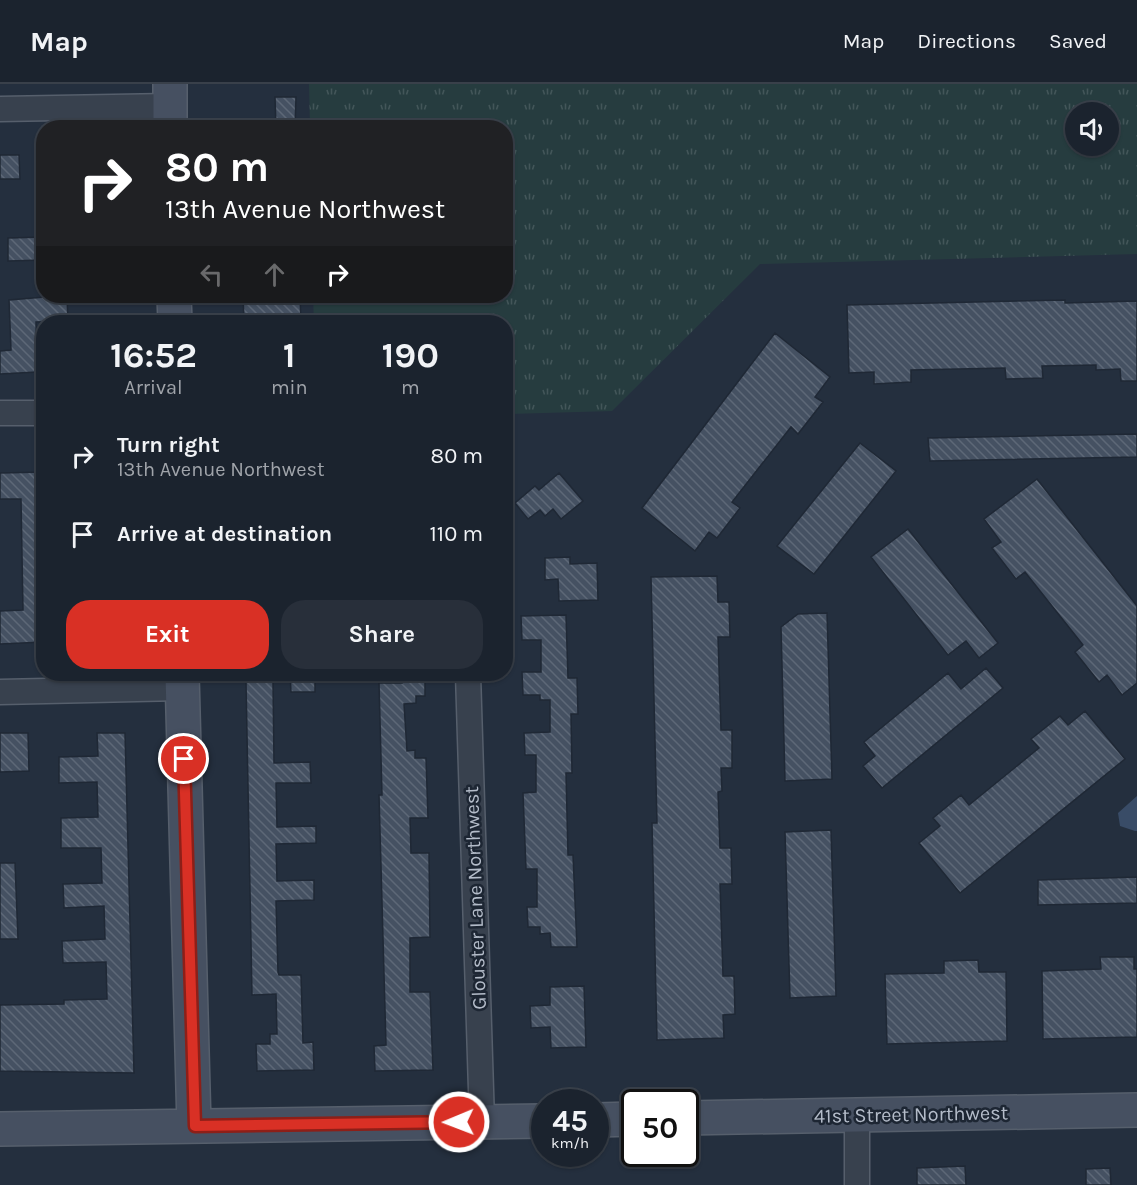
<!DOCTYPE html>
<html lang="en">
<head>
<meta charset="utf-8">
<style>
	body { margin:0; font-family:Karla,sans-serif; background:#282f3a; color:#f1f3f6; height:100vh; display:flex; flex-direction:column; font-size:22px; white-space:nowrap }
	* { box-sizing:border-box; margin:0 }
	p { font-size:20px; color:#a0a4aa }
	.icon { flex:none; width:33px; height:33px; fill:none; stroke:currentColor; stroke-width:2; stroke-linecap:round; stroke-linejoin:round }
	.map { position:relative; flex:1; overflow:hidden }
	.side { position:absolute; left:36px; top:231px; width:477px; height:366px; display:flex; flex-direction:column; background:#1b232e; border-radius:24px; box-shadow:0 2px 4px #0004,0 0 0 2px #39404a }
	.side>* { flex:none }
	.hud { position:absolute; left:36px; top:36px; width:477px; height:183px; border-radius:24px; box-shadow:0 2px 4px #0004,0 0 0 2px #39404a; background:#202124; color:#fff; overflow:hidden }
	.fabs { position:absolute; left:1065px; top:18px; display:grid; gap:12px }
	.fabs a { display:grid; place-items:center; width:54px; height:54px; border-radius:50%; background:#1b232e; box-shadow:0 2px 4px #0004,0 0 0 2px #39404a; font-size:30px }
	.speed { position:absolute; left:531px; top:1005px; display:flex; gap:12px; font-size:30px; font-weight:700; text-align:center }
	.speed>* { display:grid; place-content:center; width:78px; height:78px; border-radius:50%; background:#1b232e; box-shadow:0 2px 4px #0004,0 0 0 2px #39404a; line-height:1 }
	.speed small { font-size:15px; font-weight:400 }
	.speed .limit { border:3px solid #111; border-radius:9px; background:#fff; color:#111 }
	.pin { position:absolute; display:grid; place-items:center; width:51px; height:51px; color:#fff; margin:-26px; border:3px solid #fff; border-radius:50%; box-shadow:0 2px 6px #0007 }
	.me { position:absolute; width:66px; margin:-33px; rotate:269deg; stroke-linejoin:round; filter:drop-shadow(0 0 4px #0008) }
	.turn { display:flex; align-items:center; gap:21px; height:126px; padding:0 30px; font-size:27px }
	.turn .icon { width:78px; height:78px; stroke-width:2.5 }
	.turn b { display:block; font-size:42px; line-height:51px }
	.lanes { display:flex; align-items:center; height:57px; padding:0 30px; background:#0003; justify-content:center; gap:30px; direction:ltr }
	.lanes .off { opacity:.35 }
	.eta { display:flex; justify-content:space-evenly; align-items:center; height:102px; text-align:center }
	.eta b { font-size:36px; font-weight:700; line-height:42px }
	.cta { display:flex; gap:12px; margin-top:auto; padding:12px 30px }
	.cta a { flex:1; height:69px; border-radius:24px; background:#d93025; color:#fff; font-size:24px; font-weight:700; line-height:69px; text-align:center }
	.cta a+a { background:#282f3a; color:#f1f3f6 }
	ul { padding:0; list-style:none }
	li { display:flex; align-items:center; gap:18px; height:78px; padding:0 30px }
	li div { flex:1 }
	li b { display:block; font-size:22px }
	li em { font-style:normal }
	header { display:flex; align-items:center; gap:36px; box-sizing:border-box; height:84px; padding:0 30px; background:#1b232e; border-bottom:2px solid #39404a }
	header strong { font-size:28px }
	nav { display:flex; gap:33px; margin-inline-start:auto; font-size:21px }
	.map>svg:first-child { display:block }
	.park { fill:url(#park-tufts); fill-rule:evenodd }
	.water { fill:#394c67 }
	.building { fill:url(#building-back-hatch); stroke:#1f2835; stroke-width:1.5 }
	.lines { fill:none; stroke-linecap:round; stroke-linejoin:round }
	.street-casing { stroke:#565f6c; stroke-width:27 }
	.secondary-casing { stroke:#565f6c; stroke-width:36 }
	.street { stroke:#38414e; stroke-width:24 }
	.secondary { stroke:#465061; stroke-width:33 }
	.route-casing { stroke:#8d1f18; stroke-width:15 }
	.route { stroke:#d93025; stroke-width:10 }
	.labels { text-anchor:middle; stroke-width:5; stroke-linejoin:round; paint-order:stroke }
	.street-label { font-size:20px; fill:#b4bcc9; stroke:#1d2633 }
</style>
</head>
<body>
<header>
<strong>Map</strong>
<nav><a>Map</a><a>Directions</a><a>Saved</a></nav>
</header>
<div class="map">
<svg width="1137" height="1101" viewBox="0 0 1137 1101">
	<defs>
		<pattern id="park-tufts" width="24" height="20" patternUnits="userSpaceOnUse" patternTransform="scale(1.5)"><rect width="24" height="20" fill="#263c3f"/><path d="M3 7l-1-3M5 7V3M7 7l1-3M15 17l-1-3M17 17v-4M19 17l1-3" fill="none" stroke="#435659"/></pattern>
		<pattern id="building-back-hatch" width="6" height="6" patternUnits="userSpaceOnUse" patternTransform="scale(1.5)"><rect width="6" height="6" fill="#455162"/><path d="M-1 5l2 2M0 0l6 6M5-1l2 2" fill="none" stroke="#5d6877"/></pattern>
	</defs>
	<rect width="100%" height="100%" fill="#242f3e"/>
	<path class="park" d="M 309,0 L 1137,0 L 1137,170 L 760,180 L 612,327 L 506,330 L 506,238 L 314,238 L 313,212 L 506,212 L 506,44 L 310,43 ZM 1076,28 L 1108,28 L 1108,62 L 1076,62 Z"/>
	<path class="water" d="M 1137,712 L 1137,747 L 1135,747 L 1120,742 L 1118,729 Z"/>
	<path class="building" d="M 275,13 L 296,13 L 295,44 L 276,44 Z
		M 0,71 L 19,71 L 20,95 L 0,95 Z
		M 44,153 L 44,176 L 8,177 L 8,154 Z
		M 243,212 L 300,212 L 301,238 L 244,238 Z
		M 45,213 L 67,213 L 68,237 L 36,238 L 37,288 L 0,290 L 0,267 L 11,266 L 9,216 Z
		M 1065,216 L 1065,219 L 1137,217 L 1137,297 L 1121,297 L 1120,285 L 1096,286 L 1096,281 L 1042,282 L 1043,294 L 1006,295 L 1005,284 L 911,286 L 911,298 L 874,300 L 874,288 L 849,289 L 847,221 Z
		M 775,249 L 830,293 L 815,313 L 823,318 L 798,350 L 791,343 L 732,418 L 740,424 L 717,454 L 709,448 L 695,467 L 642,424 Z
		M 1137,350 L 1137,373 L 930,377 L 928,354 Z
		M 860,359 L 896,387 L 814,490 L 777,462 Z
		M 44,388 L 44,558 L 0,560 L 0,527 L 23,526 L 21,415 L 0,415 L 0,389 Z
		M 559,389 L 583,417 L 561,435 L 553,425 L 545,432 L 540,426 L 528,435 L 515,419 L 535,402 L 539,406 Z
		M 1037,395 L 1137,522 L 1137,599 L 1122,611 L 1107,591 L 1099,598 L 1075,568 L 1083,561 L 1025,488 L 1016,495 L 992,464 L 1001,458 L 984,435 Z
		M 908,445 L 998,559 L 979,574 L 966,557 L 948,571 L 871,473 Z
		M 570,473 L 570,480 L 597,479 L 598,516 L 559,517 L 558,495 L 545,496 L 545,474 Z
		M 717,492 L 718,518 L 729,518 L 730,553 L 718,553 L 721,646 L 732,646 L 732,684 L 721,684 L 722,707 L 718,708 L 720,764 L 731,764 L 732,800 L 720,800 L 723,892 L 734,892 L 735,930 L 723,931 L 724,954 L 657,956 L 652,739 L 657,739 L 651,493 Z
		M 827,529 L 832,695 L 785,697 L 781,543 L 798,530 Z
		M 566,531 L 568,594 L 577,594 L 578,630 L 571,630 L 572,689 L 566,689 L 568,771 L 573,771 L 577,863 L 551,863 L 550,849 L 540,850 L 540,843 L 528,843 L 527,823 L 537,823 L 537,785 L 526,785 L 523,709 L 536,708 L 536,671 L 525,671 L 524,649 L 550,648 L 550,616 L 540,616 L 540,611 L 523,611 L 522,588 L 541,588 L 541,556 L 522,556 L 521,532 Z
		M 986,584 L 1003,604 L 882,704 L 863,682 L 875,672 L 864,658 L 948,589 L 961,605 Z
		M 290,590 L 315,590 L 315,608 L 291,608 Z
		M 425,591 L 425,612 L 416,612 L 416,619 L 404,620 L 407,667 L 415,666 L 415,674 L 426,674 L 428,734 L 410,734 L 411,769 L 429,769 L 430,853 L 410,854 L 410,908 L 430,908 L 433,986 L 375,987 L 374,962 L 386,961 L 379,711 L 382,711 L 379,599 L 402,599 L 402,592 Z
		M 246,598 L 273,598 L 274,679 L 310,678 L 311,699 L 276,699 L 277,743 L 316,742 L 316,759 L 276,760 L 277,797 L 314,796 L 314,816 L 276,817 L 278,888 L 279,891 L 301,891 L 303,959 L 313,958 L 314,986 L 257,987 L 256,960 L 270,960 L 270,950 L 277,950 L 276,910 L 252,911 Z
		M 1085,627 L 1125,675 L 960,809 L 919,759 L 940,742 L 933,734 L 961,711 L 969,721 L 1039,664 L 1031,655 L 1060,632 L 1068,641 Z
		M 0,649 L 28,649 L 29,687 L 0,688 Z
		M 97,649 L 125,649 L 134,989 L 0,987 L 0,921 L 64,920 L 64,916 L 107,915 L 106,878 L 63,879 L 62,857 L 105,855 L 104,822 L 64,824 L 63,800 L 102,799 L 101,764 L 61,764 L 61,734 L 98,733 L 97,698 L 59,699 L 59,673 L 98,672 Z
		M 831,746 L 836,912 L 790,914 L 785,748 Z
		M 0,779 L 15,779 L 18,855 L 0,855 Z
		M 1137,793 L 1137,819 L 1038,821 L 1038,796 Z
		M 1100,873 L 1134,873 L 1134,885 L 1137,885 L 1137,953 L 1043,955 L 1042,887 L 1101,885 Z
		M 978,876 L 979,888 L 1006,888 L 1007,957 L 887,960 L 885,890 L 944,889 L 944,877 Z
		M 584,902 L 586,963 L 551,964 L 550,943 L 531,944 L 530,922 L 550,921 L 550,903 Z
		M 965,1082 L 966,1101 L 917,1101 L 917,1084 Z
		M 1110,1084 L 1111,1101 L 1086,1101 L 1086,1085 Z"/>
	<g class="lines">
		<defs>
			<path id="street" d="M 0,25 L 170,22
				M 0,329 L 44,329
				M 468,590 L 482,1038
				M 0,608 L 182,604
				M 857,1032 L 857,1101"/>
			<path id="secondary" d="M 170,0 L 170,44
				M 174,212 L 175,238
				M 182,590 L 194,1042
				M 686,1034 L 1137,1026
				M 596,1036 L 634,1035
				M 0,1045 L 544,1037"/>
		</defs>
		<use href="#street" class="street-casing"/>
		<use href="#secondary" class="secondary-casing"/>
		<use href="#street" class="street"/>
		<use href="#secondary" class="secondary"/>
	</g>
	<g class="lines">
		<defs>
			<path id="route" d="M 184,675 L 195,1042 L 459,1038"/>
		</defs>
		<use href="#route" class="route-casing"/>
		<use href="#route" class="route"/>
	</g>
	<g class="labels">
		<g class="street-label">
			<text transform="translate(475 814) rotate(-92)" y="7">Glouster Lane Northwest</text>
			<text transform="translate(911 1030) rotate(-1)" y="7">41st Street Northwest</text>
		</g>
	</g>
</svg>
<div class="fabs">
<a><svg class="icon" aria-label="sound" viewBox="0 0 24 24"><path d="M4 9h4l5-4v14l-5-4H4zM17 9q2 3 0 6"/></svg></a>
</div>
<div class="speed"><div>45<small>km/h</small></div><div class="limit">50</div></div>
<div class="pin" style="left:184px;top:675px;background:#d93025"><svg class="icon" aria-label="arrive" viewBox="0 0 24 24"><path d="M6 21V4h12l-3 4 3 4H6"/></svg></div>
<svg class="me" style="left:459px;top:1038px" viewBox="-20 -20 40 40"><circle r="17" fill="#d93025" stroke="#fff" stroke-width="3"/><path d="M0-11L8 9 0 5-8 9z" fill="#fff"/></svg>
<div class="hud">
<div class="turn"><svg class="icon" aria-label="right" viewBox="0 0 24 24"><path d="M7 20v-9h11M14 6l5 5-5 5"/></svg><div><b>80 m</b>13th Avenue Northwest</div></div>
<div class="lanes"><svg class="icon off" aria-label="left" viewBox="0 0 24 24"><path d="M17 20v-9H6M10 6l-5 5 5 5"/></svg><svg class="icon off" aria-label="ahead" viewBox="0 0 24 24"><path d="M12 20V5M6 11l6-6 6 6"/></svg><svg class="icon" aria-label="right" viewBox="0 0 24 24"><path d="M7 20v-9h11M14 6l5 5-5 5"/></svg></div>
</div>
<section class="side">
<div class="eta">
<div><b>16:52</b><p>Arrival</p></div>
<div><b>1</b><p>min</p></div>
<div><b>190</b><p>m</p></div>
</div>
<ul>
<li><svg class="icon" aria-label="right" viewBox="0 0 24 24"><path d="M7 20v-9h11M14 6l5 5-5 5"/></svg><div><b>Turn right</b><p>13th Avenue Northwest</p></div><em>80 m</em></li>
<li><svg class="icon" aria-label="arrive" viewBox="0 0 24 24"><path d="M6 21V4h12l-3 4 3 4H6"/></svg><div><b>Arrive at destination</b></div><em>110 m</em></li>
</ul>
<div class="cta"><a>Exit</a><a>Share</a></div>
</section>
</div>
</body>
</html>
